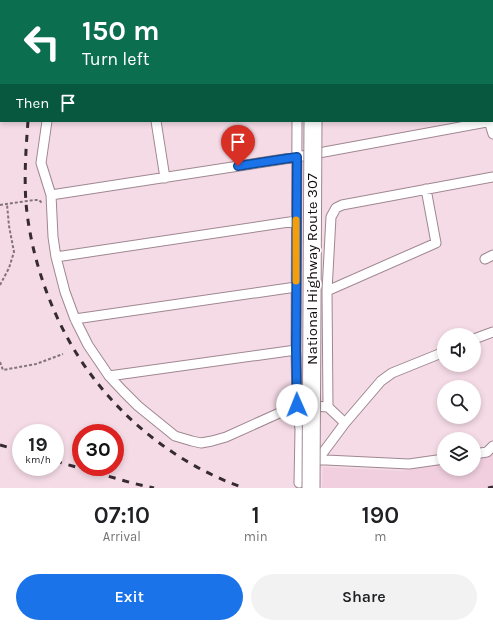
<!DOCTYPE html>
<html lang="en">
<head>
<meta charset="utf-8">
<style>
	body { margin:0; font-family:Karla,sans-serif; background:#f2f2f2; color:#202124; height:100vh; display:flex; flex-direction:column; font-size:15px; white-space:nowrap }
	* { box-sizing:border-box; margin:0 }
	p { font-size:13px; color:#757577 }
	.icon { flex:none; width:22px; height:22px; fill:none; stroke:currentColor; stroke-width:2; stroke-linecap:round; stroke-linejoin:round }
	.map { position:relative; height:488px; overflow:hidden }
	.panel { display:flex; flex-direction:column; background:#fff; flex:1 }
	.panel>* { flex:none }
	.hud { position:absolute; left:0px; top:0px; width:493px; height:122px; box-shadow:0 2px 6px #0003; background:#0b6e4f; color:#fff; overflow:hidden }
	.fabs { position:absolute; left:437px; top:328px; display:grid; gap:8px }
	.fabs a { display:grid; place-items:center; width:44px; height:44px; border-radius:50%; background:#fff; box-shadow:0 2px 6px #0003; font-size:20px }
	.speed { position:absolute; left:12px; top:424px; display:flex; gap:8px; font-size:20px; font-weight:700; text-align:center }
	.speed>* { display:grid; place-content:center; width:52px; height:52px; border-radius:50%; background:#fff; box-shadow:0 2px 6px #0003; line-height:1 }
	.speed small { font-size:10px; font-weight:400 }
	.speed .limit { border:6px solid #d22; background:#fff; color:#111 }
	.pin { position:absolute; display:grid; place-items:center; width:34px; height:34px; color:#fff; margin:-41px -17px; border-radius:50% 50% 50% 0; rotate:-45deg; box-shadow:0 0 4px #0007 }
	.pin .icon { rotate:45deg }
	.me { position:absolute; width:44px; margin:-22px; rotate:359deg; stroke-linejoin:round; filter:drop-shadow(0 0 3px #0008) }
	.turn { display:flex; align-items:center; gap:14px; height:84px; padding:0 16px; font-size:18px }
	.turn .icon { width:52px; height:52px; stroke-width:2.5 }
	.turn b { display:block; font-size:28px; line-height:34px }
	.then { display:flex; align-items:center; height:38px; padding:0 16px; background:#0003; gap:8px; font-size:15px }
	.eta { display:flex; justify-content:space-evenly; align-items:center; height:68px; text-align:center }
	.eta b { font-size:24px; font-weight:600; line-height:28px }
	.button { display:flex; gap:8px; margin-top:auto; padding:8px 16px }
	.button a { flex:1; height:46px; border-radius:24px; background:#1a73e8; color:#fff; font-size:16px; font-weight:600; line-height:46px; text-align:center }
	.button a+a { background:#f2f2f2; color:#202124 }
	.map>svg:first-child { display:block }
	.built { fill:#f1cfde }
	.water { fill:url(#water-waves) }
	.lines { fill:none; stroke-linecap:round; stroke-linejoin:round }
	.street-casing { stroke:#9f8791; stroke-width:11 }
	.secondary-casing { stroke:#9f8791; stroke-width:15 }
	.highway-casing { stroke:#9f8791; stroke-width:19 }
	.path { stroke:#84737a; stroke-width:2; stroke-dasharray:3 2; stroke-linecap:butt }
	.street { stroke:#fff; stroke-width:9 }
	.secondary { stroke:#fff; stroke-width:13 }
	.highway { stroke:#fff; stroke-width:17 }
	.rail { stroke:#362b30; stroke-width:3; stroke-dasharray:7 7; stroke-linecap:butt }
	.highway-bridge-casing { stroke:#9f8791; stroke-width:19; stroke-linecap:butt }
	.highway-bridge { stroke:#fff; stroke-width:17 }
	.route-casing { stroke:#114b97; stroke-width:10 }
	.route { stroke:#1a73e8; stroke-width:7 }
	.slow { stroke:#f59e0b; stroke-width:7 }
	.labels { text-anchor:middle; stroke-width:3.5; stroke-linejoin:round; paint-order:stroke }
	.street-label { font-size:15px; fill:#140c10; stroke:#fff }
</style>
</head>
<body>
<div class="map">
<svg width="493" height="488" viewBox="0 0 493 488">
	<defs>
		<pattern id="water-waves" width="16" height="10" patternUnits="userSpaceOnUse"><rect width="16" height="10" fill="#a4ab63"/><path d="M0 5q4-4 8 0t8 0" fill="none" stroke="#8c9255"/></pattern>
	</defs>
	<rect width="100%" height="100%" fill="#f5dbe6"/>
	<path class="built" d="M 493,452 L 493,488 L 322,488 L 323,467 L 403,471 L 444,463 L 444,469 L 474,469 L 474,457 L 491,454 Z"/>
	<path class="water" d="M 0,0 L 473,0 L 459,1 L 1,1 L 1,15 L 0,15 Z"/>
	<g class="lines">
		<defs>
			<path id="street" d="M 0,102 L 1,102
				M 47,121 L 41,163 L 51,195 L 53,237 L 56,257 L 65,292 L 75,319 L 88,345 L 109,376 L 123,391 L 138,406 L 175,436 L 192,441 L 201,443 L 212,441 L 226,437 L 297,405 L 328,407
				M 156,121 L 165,178
				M 297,121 L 296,350 L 297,405 L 300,429 L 299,483
				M 489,121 L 493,134
				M 51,195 L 297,157 L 493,121
				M 56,257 L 296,221
				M 485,259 L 493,255
				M 327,291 L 436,243 L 426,189
				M 75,319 L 296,287
				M 474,339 L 493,332
				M 109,376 L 296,350
				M 345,423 L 328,407 L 327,291 L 331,217 L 336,208 L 342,205 L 493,177
				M 474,454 L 487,452 L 493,446
				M 316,460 L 326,460 L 409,464 L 444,459
				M 313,466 L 345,423 L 381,381 L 392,373 L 444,352"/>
			<path id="secondary" d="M 492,53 L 493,53"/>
			<path id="highway" d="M 312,0 L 312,1"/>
		</defs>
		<use href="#street" class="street-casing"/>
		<use href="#secondary" class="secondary-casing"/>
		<use href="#highway" class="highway-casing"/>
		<path class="path" d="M 0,118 L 1,118
			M 0,205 L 34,200 L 39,200 L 42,203
			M 0,285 L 9,268 L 14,252 L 9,226 L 7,204
			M 0,362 L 3,370 L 36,364 L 63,354"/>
		<use href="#street" class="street"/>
		<use href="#secondary" class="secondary"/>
		<use href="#highway" class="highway"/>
		<path class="rail" d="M 39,1 L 39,0
			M 28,121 C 26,148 24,175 26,203 C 31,262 56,329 92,376 C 130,427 184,467 244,488
			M 0,445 L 21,451
			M 55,461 L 132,483 L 154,488
			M 488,488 L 493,487"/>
		<defs>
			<path id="highway-bridge" d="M 311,488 L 313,121"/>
		</defs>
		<use href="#highway-bridge" class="highway-bridge-casing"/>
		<use href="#highway-bridge" class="highway-bridge"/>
	</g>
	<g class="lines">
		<defs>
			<path id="route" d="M 238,166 L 297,157 L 296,350 L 297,405"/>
		</defs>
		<use href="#route" class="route-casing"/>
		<use href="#route" class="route"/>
		<path class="slow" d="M 296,281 L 296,220"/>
	</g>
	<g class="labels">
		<g class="street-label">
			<text transform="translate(312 269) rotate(-90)" y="5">National Highway Route 307</text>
		</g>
	</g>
</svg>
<div class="fabs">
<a><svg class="icon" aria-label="sound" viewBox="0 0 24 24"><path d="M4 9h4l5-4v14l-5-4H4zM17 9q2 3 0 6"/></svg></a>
<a><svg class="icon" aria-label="search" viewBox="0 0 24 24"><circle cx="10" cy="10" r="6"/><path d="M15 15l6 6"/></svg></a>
<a><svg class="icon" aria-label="layers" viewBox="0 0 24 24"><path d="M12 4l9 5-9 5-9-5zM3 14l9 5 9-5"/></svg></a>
</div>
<div class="speed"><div>19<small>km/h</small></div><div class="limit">30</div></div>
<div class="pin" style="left:238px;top:166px;background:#d93025"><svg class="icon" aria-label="arrive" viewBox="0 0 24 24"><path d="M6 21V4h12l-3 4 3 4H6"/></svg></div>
<svg class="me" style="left:297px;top:405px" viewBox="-20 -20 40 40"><circle r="19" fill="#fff"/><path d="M0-13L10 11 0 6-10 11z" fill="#1a73e8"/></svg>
<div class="hud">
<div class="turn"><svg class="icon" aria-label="left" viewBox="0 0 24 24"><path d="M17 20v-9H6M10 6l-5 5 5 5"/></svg><div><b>150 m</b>Turn left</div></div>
<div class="then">Then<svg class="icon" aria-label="arrive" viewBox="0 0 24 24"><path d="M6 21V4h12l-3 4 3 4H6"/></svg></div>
</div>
</div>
<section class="panel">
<div class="eta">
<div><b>07:10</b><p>Arrival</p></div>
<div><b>1</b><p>min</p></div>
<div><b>190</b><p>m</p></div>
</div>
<div class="button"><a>Exit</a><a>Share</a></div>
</section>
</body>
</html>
